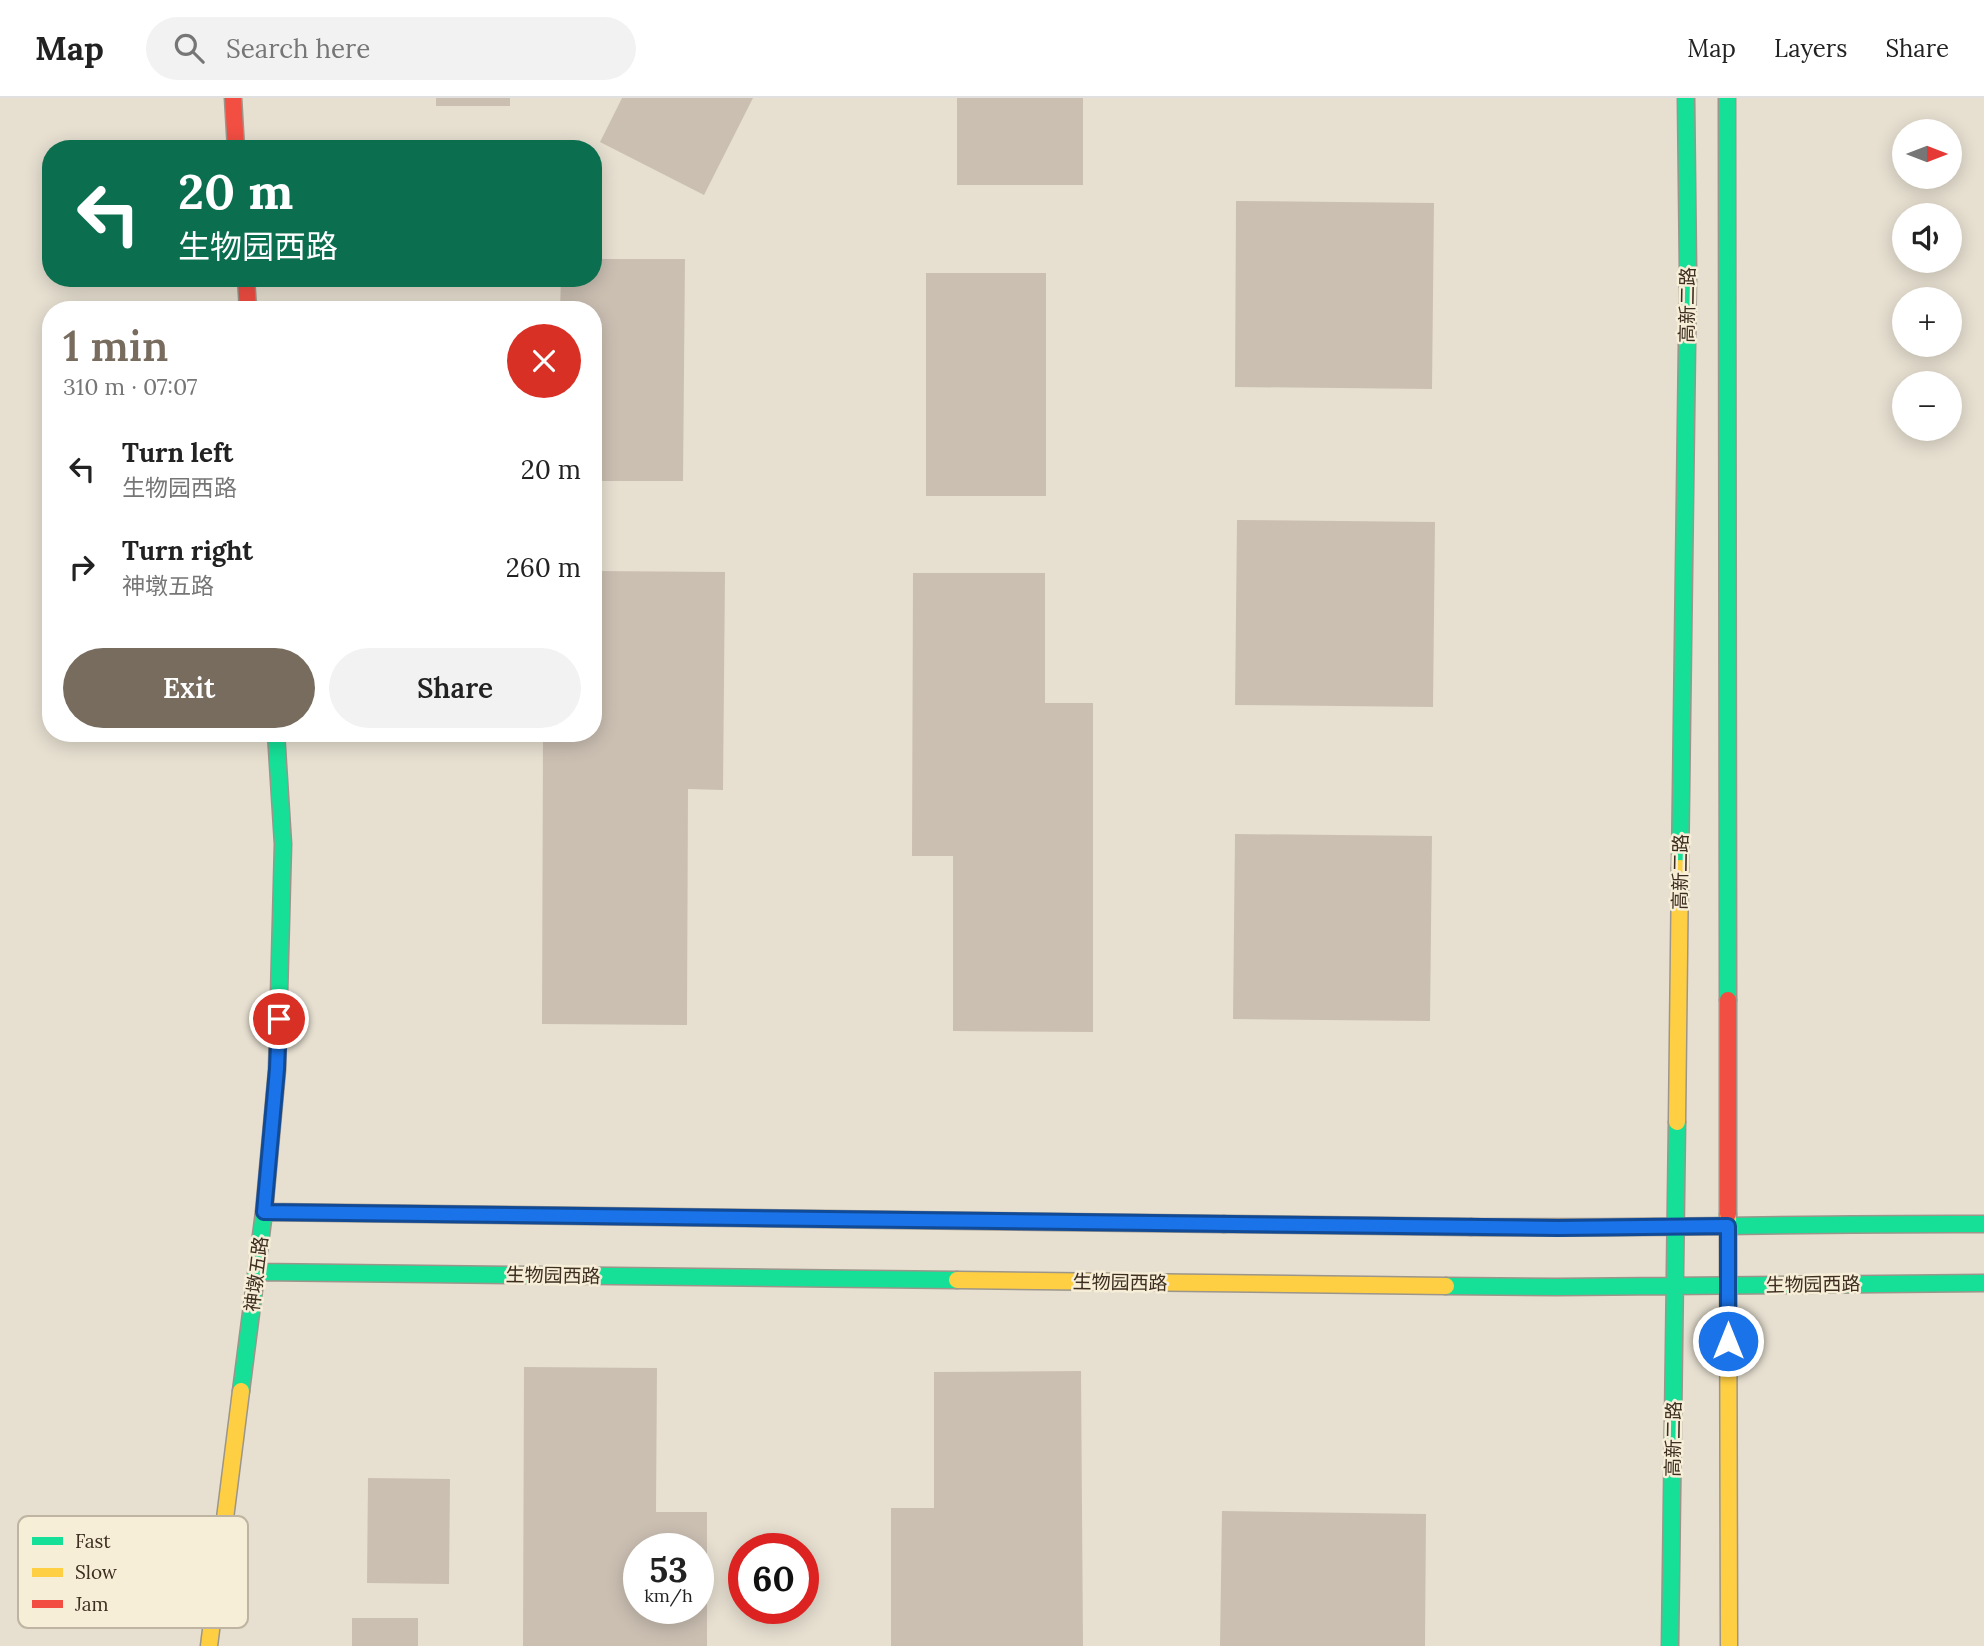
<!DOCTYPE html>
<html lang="en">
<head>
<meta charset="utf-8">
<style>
	body { margin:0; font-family:Lora,"Noto Sans SC",serif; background:#f2f2f2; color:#222; height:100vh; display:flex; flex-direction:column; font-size:26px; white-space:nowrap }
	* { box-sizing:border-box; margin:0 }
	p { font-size:23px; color:#767676 }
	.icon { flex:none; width:38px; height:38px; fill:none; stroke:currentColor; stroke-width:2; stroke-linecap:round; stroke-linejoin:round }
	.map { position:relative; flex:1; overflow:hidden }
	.sheet { position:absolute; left:42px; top:203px; width:560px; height:441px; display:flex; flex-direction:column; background:#fff; border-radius:28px; box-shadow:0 4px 18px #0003 }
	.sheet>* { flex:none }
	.top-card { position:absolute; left:42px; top:42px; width:560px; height:147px; border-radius:28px; box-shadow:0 4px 18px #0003; background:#0b6e4f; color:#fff; overflow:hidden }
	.needle { width:46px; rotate:90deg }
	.controls { position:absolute; left:1892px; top:21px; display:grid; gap:14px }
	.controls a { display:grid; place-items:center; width:70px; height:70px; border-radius:50%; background:#fff; box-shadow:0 4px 18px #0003; font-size:35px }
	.speed { position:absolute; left:623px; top:1435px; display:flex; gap:14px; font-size:35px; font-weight:700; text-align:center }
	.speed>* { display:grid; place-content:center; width:91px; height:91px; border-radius:50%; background:#fff; box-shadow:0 4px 18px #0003; line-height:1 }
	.speed small { font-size:18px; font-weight:400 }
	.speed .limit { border:10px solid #d22; background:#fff; color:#111 }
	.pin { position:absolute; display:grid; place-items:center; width:60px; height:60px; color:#fff; margin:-30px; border:4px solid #fff; border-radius:50%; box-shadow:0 2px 7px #0007 }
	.me { position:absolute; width:77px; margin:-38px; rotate:0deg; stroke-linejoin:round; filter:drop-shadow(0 0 5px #0008) }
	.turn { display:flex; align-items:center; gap:24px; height:147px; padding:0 21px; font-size:32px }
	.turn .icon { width:91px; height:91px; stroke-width:2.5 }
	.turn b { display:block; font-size:49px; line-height:60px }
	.round { display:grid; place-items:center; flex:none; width:74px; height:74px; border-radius:37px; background:#f2f2f2 }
	.overview { display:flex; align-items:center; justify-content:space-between; height:119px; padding:0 21px }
	h1 { font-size:42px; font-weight:600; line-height:52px; color:#786c5e }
	.action { display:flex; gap:14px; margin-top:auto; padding:14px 21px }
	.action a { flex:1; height:80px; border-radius:42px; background:#786c5e; color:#fff; font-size:28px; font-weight:600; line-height:80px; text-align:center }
	.action a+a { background:#f2f2f2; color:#222 }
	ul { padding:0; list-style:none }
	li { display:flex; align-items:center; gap:21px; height:98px; padding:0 21px }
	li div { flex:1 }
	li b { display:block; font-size:26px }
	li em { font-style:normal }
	header { display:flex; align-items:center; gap:42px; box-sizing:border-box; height:98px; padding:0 35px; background:#fff; border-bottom:2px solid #e0e0e0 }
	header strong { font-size:33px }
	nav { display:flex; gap:38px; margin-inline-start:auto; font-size:24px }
	.search { width:490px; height:63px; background:#f2f2f2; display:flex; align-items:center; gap:18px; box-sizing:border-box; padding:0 24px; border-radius:38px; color:#767676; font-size:26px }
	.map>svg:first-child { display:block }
	.building { fill:#cbbfb2; fill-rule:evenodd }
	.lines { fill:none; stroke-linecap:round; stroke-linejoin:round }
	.fast-casing { stroke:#9c958a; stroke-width:19 }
	.slow-casing { stroke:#9c958a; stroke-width:19 }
	.jam-casing { stroke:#9c958a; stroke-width:19 }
	.fast { stroke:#16e098; stroke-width:16 }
	.slow { stroke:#ffcf43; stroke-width:16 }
	.jam { stroke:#f24e42; stroke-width:16 }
	.route-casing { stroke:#114b97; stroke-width:18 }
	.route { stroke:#1a73e8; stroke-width:12 }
	.labels { text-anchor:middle; stroke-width:5; stroke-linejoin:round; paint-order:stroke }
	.street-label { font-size:19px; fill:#3d2e20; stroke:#f7eed8 }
	.key { fill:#f7eed8; stroke:#bfb4a1; stroke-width:2 }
	.key-label { font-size:19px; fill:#3d2e20 }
</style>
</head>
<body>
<header>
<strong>Map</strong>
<div class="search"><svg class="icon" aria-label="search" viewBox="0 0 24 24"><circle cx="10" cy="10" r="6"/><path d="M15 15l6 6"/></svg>Search here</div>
<nav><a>Map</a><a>Layers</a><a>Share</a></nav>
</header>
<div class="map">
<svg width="1984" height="1548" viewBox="0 0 1984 1548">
	<rect width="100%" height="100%" fill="#e7e0d1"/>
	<path class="building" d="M 436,0 L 510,0 L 510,8 L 436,8 Z
		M 622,0 L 753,0 L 704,97 L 600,44 Z
		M 957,0 L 1083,0 L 1083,87 L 957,87 Z
		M 1236,103 L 1434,105 L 1432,291 L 1235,289 Z
		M 593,161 L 685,161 L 683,383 L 593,383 L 593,212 L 560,212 L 561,180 L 593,180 Z
		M 926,175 L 1046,175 L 1046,398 L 926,398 Z
		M 1237,422 L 1435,424 L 1433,609 L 1235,607 Z
		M 595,473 L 725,474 L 723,692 L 688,691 L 687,927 L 542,926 L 543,635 L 593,635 Z
		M 913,475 L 1045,475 L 1045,605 L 1093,605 L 1093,934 L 953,933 L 953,758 L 912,758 Z
		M 1235,736 L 1432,738 L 1430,923 L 1233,921 Z
		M 524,1269 L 657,1270 L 656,1414 L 707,1414 L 707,1548 L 523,1548 ZM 639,1451 L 698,1451 L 698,1510 L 639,1510 Z
		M 1081,1273 L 1083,1548 L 891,1548 L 891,1410 L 934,1410 L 934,1274 Z
		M 368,1380 L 450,1381 L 449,1486 L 367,1485 Z
		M 1222,1413 L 1426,1416 L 1425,1548 L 1220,1548 Z
		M 352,1520 L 418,1520 L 418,1548 L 352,1548 Z"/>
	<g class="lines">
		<defs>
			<path id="fast" d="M 1727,0 L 1728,902
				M 1680,770 L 1688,172 L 1686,0
				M 264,1114 L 1224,1126
				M 1471,1129 C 1642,1131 1813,1125 1984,1126
				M 257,1174 L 957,1182
				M 1446,1188 L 1557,1189 L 1984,1185
				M 241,1293 L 264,1114 L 277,972 L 283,746 L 276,635
				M 1670,1548 L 1677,1024"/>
			<path id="slow" d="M 1677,1024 L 1680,770
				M 1728,1116 L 1729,1548
				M 1224,1126 L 1471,1129
				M 957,1182 L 1446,1188
				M 209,1548 L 241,1293"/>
			<path id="jam" d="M 233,0 L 236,51
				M 246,180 L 248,212
				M 1728,902 L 1728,1116"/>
		</defs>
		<use href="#fast" class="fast-casing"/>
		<use href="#slow" class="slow-casing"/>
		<use href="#jam" class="jam-casing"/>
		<use href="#fast" class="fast"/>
		<use href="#slow" class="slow"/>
		<use href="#jam" class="jam"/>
	</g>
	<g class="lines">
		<defs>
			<path id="route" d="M 279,921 L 277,971 L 264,1114 L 1558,1130 L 1728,1128 L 1728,1243"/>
		</defs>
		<use href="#route" class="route-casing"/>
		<use href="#route" class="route"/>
	</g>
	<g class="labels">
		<g class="street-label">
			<text transform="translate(1687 207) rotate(-89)" y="7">高新二路</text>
			<text transform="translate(1680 774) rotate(-89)" y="7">高新二路</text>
			<text transform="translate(256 1176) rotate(-83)" y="7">神墩五路</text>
			<text transform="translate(553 1177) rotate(1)" y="7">生物园西路</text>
			<text transform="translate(1120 1184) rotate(1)" y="7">生物园西路</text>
			<text transform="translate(1813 1186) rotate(-1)" y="7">生物园西路</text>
			<text transform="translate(1673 1341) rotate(-89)" y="7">高新二路</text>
		</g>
	</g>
	<rect x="18" y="1418" width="230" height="112" rx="10" class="key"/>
	<rect x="32" y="1439" width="31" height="8" fill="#16e098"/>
	<rect x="32" y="1470" width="31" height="9" fill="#ffcf43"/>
	<rect x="32" y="1502" width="31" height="8" fill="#f24e42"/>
	<g class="key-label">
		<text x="75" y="1450">Fast</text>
		<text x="75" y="1481">Slow</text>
		<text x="75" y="1513">Jam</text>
	</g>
</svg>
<div class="controls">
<a><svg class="needle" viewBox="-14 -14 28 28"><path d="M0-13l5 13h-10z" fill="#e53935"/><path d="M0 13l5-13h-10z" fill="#767676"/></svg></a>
<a><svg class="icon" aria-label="sound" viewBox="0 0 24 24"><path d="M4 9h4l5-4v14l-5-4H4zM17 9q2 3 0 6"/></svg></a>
<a>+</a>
<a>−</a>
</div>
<div class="speed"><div>53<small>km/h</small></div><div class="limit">60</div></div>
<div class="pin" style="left:279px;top:921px;background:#d93025"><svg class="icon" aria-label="arrive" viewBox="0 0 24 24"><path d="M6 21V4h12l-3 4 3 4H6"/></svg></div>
<svg class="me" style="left:1728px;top:1243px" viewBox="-20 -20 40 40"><circle r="17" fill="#1a73e8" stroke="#fff" stroke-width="3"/><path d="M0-11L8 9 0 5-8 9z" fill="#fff"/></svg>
<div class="top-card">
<div class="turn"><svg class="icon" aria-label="left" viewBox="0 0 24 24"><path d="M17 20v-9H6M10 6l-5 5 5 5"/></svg><div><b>20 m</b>生物园西路</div></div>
</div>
<section class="sheet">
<div class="overview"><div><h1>1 min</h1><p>310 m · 07:07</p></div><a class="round" style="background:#d93025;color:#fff"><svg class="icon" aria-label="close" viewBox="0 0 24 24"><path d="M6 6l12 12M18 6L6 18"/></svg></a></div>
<ul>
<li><svg class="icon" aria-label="left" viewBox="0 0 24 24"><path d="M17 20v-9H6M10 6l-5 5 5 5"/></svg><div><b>Turn left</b><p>生物园西路</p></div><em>20 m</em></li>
<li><svg class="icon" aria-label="right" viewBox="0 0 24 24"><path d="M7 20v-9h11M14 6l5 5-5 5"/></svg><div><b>Turn right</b><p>神墩五路</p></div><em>260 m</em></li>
</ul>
<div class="action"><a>Exit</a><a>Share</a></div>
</section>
</div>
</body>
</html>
